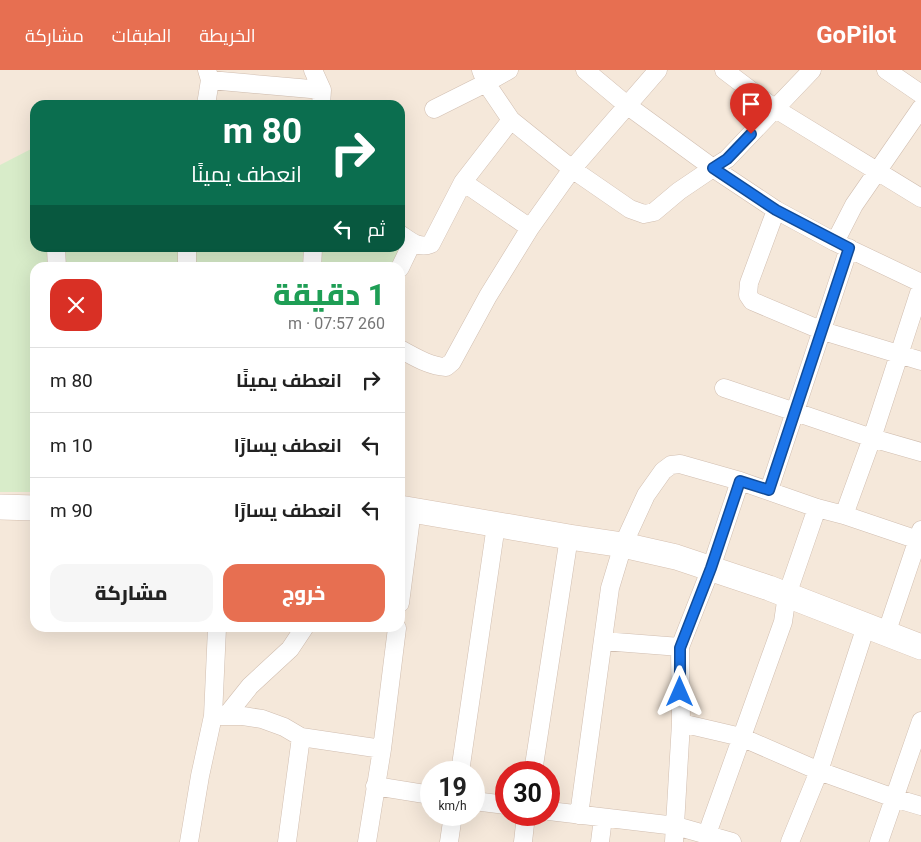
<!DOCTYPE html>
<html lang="ar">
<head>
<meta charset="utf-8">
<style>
	body { margin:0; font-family:Roboto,Cairo,sans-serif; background:#f6f6f6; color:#222; direction:rtl; height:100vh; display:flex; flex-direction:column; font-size:19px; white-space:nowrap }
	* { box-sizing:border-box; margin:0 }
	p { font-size:16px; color:#767676 }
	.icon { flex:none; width:28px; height:28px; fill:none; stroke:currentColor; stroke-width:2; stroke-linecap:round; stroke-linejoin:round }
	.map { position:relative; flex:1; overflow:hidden; direction:ltr }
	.details { position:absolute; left:30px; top:192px; width:375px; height:370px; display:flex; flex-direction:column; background:#fff; border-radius:15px; box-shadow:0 5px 20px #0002; direction:rtl }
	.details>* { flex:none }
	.banner { position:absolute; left:30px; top:30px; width:375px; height:152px; border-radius:15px; box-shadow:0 5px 20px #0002; direction:rtl; background:#0b6e4f; color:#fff; overflow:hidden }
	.speed { position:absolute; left:420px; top:691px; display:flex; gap:10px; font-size:25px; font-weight:700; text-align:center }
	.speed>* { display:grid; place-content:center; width:65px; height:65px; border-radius:50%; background:#fff; box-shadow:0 5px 20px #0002; line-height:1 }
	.speed small { font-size:12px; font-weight:400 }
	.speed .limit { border:8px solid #d22; background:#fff; color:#111 }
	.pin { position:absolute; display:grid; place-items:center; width:42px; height:42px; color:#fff; margin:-51px -21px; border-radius:50% 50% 50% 0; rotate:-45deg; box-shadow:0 0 5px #0007 }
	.pin .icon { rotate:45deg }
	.me { position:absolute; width:55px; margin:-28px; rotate:0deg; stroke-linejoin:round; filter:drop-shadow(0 0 4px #0008) }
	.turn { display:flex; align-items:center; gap:18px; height:105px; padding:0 20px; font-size:22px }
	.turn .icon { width:65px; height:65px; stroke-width:2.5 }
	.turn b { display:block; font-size:35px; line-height:42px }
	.then { display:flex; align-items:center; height:48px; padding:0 20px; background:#0003; gap:10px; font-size:19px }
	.round { display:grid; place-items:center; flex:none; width:52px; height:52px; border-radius:15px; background:#f6f6f6 }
	.headline { display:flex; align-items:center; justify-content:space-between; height:85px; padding:0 20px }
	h1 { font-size:30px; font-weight:800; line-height:38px; color:#1e9e55 }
	.action { display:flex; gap:10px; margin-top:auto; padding:10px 20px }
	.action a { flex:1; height:58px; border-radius:15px; background:#e76f51; color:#fff; font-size:20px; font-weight:800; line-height:58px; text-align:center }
	.action a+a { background:#f6f6f6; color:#222 }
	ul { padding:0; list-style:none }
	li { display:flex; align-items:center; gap:15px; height:65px; padding:0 20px; border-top:1px solid #e0e0e0 }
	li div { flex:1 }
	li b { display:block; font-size:19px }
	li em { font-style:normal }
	header { display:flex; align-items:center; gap:30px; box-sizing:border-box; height:70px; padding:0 25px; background:#e76f51; color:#fff }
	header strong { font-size:24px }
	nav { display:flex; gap:28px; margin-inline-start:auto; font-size:18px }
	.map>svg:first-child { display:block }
	.residential { fill:#f5e8da; fill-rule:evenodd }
	.green { fill:#d8ecc9 }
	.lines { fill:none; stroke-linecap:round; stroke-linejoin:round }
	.street-casing { stroke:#d1beb0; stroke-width:19 }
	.secondary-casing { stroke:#d6c0b0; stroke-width:26 }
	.street { stroke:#fff; stroke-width:18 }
	.secondary { stroke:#fff; stroke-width:25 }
	.route-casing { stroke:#114b97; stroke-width:12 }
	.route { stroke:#1a73e8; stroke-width:9 }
</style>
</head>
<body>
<header>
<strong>GoPilot</strong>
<nav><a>الخريطة</a><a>الطبقات</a><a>مشاركة</a></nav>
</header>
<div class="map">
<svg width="921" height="772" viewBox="0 0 921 772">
	<rect width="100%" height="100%" fill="#fdf6ec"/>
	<path class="residential" d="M 0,0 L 921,0 L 921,772 L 0,772 ZM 35,35 L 400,35 L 400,178 L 35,178 ZM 35,198 L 400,198 L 400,558 L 35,558 ZM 431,702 L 474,702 L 474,745 L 431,745 ZM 506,702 L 549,702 L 549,745 L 506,745 Z"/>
	<path class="green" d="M 154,30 L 221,35 L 135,35 Z
		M 35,77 L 35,178 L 400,178 L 400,166 L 408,174 L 394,197 L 35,198 L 35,422 L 0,422 L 0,95 Z"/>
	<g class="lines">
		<defs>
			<path id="street" d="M 207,0 L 210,10 L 322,20
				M 313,0 L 322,20 L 321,35
				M 481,0 L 486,13 L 511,50 L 572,99 L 630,139 L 644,144 L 654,142 L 679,121 L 713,98 L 628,36 L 585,0
				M 724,0 L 774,38 L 921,128
				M 812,0 L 727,89 L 713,98 L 776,140 L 835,172 L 921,213
				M 886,0 L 921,24
				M 206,35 L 210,10
				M 434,39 L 486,13 L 509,0
				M 463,112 L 530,158
				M 776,140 L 749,213 L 748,225 L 752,231 L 823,261 L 921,291
				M 400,164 C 410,171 419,179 431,174 L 463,112 L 511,50
				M 835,172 L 854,135 L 921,38
				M 56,178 L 57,198
				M 187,178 L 187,198
				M 312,198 L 313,178
				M 400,198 L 412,173
				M 400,279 C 415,287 429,296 446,297 L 452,292 L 488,226 L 530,158 L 572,99 L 658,0
				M 724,318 L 872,368 L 921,382
				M 769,420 L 849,178
				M 844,445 L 872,368 L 921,217
				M 400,533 L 412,440
				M 886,564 L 921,460
				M 603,571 L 680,577
				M 213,646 L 243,646 L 262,649 L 284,657 L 301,667 L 382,679
				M 226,646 L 250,616 L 290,579 L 304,558
				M 681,653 L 741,667 L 819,701 L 894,728 L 921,736
				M 460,702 L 496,455
				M 533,702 L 569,467
				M 375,716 L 431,725
				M 474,731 L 506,735
				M 549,741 L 676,756 L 732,772
				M 579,745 L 610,518 L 623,475 L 646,425 L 663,401 L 671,395 L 680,394 L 740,411 L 817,438 L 844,445 L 918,470
				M 707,764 L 783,552 L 787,525 L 817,438
				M 189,772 L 200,706 L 213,646 L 217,558
				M 287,772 L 301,667
				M 367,772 L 382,679 L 397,558
				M 449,772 L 453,745
				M 523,772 L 526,745
				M 600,772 L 603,748
				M 674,772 L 681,653 L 680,577 L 711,498 L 740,411
				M 790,772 L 819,701 L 866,556
				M 879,772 L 921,651"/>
			<path id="secondary" d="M 0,437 L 35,438
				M 400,438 L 569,467 L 623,475 L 676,487 L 769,518 L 921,577"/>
		</defs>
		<use href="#street" class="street-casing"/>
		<use href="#secondary" class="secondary-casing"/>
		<use href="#street" class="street"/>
		<use href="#secondary" class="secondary"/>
	</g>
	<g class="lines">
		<defs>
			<path id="route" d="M 680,622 L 680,578 L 711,498 L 740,411 L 769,420 L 849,178 L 776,140 L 713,98 L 727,89 L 751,64"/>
		</defs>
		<use href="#route" class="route-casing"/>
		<use href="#route" class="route"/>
	</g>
</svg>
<div class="speed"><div>19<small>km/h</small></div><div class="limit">30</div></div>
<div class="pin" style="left:751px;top:64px;background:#d93025"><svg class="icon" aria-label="arrive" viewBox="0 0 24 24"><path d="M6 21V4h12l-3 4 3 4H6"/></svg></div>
<svg class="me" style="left:680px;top:622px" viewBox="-20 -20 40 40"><path d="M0-17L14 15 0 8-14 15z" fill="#1a73e8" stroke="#fff" stroke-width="4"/></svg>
<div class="banner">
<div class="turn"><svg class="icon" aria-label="right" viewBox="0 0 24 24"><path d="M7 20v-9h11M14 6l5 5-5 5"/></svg><div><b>80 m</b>انعطف يمينًا</div></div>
<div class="then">ثم<svg class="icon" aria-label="left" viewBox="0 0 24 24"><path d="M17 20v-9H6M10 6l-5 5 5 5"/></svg></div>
</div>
<section class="details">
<div class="headline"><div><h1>1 دقيقة</h1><p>260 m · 07:57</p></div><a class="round" style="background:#d93025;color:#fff"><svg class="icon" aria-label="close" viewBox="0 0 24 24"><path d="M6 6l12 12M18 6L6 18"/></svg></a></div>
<ul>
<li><svg class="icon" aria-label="right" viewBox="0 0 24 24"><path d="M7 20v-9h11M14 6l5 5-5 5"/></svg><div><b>انعطف يمينًا</b></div><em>80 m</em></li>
<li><svg class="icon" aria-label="left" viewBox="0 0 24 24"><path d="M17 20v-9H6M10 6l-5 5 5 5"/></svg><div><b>انعطف يسارًا</b></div><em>10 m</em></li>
<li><svg class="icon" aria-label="left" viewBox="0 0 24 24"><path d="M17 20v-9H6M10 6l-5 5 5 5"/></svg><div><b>انعطف يسارًا</b></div><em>90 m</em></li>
</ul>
<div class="action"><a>خروج</a><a>مشاركة</a></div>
</section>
</div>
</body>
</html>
